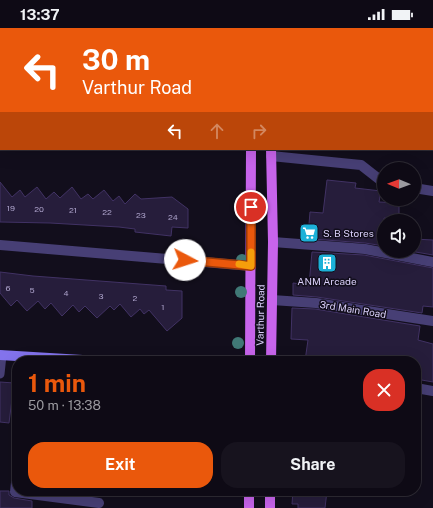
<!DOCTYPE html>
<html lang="en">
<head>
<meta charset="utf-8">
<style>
	body { margin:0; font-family:"Public Sans",sans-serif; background:#17131e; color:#f1f3f6; height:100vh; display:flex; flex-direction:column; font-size:15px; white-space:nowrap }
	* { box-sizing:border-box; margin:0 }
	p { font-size:13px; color:#9b9aa0 }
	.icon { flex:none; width:22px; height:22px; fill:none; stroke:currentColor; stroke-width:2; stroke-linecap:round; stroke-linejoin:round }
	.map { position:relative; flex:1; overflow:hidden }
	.panel { position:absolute; left:12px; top:328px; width:409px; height:140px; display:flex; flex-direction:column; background:#0e0a15; border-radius:16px; box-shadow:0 4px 16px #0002,0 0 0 1px #2e2b34 }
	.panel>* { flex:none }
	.guide { position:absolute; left:0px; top:0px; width:433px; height:122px; box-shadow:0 4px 16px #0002,0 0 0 1px #2e2b34; background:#ea580c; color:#fff; overflow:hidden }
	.needle { width:26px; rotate:271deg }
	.fabs { position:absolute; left:377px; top:134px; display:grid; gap:8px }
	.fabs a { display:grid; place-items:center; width:44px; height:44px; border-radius:50%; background:#0e0a15; box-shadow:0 4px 16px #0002,0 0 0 1px #2e2b34; font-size:20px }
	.pin { position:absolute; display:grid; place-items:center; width:34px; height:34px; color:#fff; margin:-17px; border:2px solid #fff; border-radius:50%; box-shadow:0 1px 4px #0007 }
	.me { position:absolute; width:44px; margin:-22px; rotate:95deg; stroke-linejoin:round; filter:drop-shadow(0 0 3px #0008) }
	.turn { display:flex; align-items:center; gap:14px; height:84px; padding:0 16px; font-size:18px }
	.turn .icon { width:52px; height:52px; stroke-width:2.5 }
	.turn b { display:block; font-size:28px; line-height:34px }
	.lanes { display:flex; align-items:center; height:38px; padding:0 16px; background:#0003; justify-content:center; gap:20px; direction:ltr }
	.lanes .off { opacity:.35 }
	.round { display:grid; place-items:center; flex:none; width:42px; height:42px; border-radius:16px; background:#17131e }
	.headline { display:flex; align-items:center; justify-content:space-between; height:68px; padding:0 16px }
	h1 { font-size:24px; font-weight:700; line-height:30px; color:#ea580c }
	.button { display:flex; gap:8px; margin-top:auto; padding:8px 16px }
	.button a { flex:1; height:46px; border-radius:16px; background:#ea580c; color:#fff; font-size:16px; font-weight:700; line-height:46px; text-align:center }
	.button a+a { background:#17131e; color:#f1f3f6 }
	.status { display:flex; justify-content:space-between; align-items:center; height:28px; padding:0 20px; background:#0e0a15; direction:ltr }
	.status svg { height:11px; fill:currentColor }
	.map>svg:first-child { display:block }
	.building { fill:#261d3b; stroke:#413264 }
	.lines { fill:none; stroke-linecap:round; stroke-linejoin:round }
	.lane { stroke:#473f75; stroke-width:9 }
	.street { stroke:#473f75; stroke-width:10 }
	.secondary { stroke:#8373ec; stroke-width:10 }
	.primary { stroke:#c764eb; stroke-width:10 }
	.tree { fill:#407876 }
	.route-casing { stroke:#983908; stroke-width:10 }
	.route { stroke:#ea580c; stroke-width:7 }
	.slow { stroke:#f59e0b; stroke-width:7 }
	.labels { text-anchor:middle; stroke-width:3; stroke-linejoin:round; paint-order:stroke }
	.number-label { font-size:8px; fill:#aca2ca }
	.poi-label { font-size:10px; fill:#d9cff9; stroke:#120e1c; text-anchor:start }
	.street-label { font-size:10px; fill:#d9cff9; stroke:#120e1c }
</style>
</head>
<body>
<div class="status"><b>13:37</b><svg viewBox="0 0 49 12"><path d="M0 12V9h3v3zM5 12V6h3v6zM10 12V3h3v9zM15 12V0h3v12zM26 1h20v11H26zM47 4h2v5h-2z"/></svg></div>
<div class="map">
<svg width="433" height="480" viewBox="0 0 433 480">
	<rect width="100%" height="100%" fill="#120e1c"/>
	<path class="building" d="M 327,152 L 356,155 L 355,160 L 381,163 L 379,174 L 399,175 L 399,191 L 384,190 L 384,218 L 365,215 L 313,211 L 314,209 L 308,208 L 310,184 L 323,185 Z
		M 0,154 L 12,169 L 20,162 L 25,169 L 37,159 L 46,171 L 54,164 L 60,170 L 72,159 L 81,171 L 88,166 L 93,171 L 104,162 L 113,173 L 119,168 L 125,176 L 135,166 L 141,171 L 172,169 L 188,181 L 188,200 L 172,199 L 171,208 L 135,204 L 135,201 L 119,199 L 50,195 L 0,194 Z
		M 414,211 L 433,212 L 433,227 L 410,223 L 414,223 Z
		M 312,224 L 364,227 L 433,240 L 433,279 L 423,278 L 422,285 L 317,269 L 293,267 L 293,255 L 309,257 Z
		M 0,244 L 33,248 L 166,258 L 166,262 L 182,263 L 182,290 L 167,303 L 149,282 L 144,286 L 140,281 L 131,289 L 120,276 L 114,282 L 110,278 L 97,290 L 85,278 L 79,284 L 73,277 L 62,288 L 51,275 L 45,281 L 38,273 L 27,283 L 17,272 L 11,278 L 0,265 Z
		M 292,280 L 315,281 L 420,298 L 418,312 L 433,316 L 433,354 L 416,351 L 416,333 L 305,333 L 308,312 L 291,311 Z
		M 0,354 L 14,355 L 9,395 L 0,394 Z
		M 0,463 L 9,463 L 9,467 L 14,470 L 32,473 L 32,480 L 0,480 Z
		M 293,463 L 327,463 L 325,480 L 298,480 L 298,476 L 292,476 Z"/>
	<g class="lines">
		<path class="lane" d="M 0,346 L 2,327"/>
		<path class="street" d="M 432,36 L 433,36
			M 432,100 L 433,100
			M 271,128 L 361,137 L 384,155
			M 414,160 L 433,163
			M 273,214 L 365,221 L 433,234
			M 0,217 L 251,238
			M 272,272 L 316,275 L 433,293
			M 416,360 L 433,363
			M 17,445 L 15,464 L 99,475"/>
		<path class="secondary" d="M 0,327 L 99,333"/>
		<path class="primary" d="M 250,0 L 250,1
			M 271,1 L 271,0
			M 250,333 L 251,121
			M 271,333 L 273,214 L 271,121
			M 249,480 L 249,463
			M 270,480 L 270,463"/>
	</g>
	<g class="tree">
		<circle cx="242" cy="232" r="6"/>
		<circle cx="241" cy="264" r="6"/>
		<circle cx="238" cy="315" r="6"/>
	</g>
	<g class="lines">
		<defs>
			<path id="route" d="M 185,232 L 251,238 L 251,179"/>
		</defs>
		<use href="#route" class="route-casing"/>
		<use href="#route" class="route"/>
		<path class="slow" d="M 239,236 L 251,238 L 251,224"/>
	</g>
	<defs>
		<symbol id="supermarket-square" viewBox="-11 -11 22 22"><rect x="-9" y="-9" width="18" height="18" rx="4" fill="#1cb1d8" stroke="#120e1c"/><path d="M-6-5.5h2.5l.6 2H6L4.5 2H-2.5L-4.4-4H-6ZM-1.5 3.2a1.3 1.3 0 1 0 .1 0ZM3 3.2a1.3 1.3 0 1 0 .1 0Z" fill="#fff"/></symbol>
		<symbol id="building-square" viewBox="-11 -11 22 22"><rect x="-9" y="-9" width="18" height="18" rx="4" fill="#1cb1d8" stroke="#120e1c"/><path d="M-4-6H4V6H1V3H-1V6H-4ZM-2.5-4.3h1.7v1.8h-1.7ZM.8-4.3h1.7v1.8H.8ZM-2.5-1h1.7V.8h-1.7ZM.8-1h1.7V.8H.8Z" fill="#fff"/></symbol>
	</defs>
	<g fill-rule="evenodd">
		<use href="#supermarket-square" x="298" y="194" width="22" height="22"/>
		<use href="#building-square" x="316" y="224" width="22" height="22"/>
	</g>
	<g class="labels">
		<g class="number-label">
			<text x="11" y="183">19</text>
			<text x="39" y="184">20</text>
			<text x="73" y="185">21</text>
			<text x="107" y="187">22</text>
			<text x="141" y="190">23</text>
			<text x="173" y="192">24</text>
			<text x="8" y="263">6</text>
			<text x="32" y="265">5</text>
			<text x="66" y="268">4</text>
			<text x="101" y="271">3</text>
			<text x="135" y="273">2</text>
			<text x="163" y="282">1</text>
		</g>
		<g class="poi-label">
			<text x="323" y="209">S. B Stores</text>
			<text x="327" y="257" text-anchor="middle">ANM Arcade</text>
		</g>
		<g class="street-label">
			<text transform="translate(353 281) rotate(9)" y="4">3rd Main Road</text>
			<text transform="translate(260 287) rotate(-89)" y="4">Varthur Road</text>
		</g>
	</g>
</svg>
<div class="fabs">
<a><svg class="needle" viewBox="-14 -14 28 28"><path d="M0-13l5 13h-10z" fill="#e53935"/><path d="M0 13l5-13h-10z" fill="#9b9aa0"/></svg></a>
<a><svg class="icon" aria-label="sound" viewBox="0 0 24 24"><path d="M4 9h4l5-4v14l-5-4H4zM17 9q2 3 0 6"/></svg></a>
</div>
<div class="pin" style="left:251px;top:179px;background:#d93025"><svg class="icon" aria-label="arrive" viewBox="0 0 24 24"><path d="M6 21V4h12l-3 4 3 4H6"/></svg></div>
<svg class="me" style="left:185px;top:232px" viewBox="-20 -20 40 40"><circle r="19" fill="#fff"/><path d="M0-13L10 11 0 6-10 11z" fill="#ea580c"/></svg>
<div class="guide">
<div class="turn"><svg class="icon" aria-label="left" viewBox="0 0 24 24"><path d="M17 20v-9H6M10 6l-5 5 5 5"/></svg><div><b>30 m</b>Varthur Road</div></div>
<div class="lanes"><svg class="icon" aria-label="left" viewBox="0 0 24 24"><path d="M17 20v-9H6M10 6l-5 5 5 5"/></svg><svg class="icon off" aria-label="ahead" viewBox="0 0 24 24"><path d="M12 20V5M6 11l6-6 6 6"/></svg><svg class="icon off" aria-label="right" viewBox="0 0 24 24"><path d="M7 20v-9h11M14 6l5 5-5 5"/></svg></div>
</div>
<section class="panel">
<div class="headline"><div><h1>1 min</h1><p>50 m · 13:38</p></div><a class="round" style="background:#d93025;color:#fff"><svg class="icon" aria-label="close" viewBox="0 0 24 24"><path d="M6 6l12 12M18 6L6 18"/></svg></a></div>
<div class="button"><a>Exit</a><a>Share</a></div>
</section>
</div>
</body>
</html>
